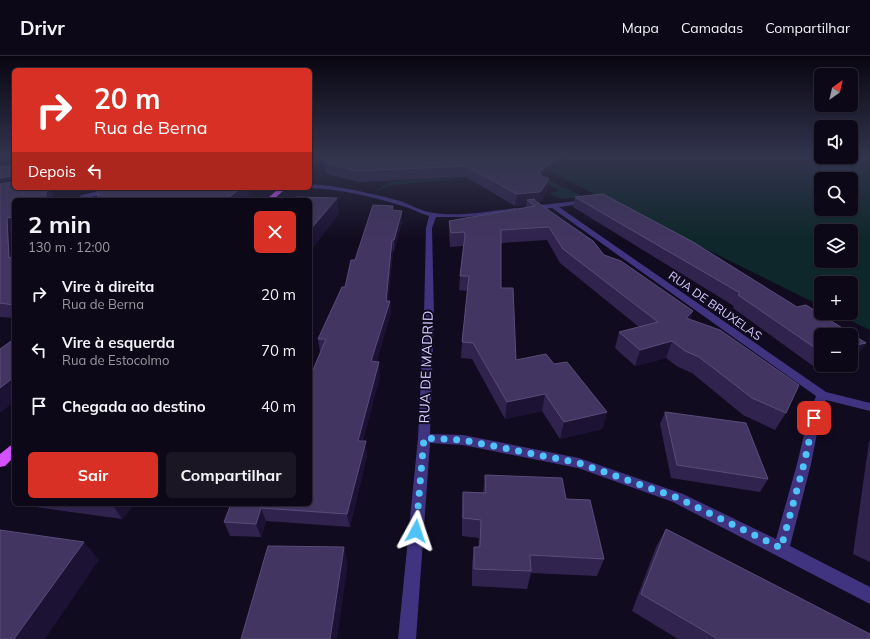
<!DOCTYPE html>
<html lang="pt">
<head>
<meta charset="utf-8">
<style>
	body { margin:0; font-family:Mulish,sans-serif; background:#1b1624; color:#f1f3f6; height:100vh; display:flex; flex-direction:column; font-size:15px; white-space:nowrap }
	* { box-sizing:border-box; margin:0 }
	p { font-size:13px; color:#9a9aa1 }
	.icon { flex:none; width:22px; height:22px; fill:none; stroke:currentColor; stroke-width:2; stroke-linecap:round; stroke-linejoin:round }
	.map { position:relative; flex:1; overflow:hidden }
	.sheet { position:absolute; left:12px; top:142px; width:300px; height:308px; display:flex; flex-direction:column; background:#0d0817; border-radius:6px; box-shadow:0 1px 3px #0004,0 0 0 1px #2d2936 }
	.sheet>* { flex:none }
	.banner { position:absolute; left:12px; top:12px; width:300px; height:122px; border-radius:6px; box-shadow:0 1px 3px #0004,0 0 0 1px #2d2936; background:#d93025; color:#fff; overflow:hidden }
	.needle { width:26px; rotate:34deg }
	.buttons { position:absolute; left:814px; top:12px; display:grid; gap:8px }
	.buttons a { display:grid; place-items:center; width:44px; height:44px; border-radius:6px; background:#0d0817; box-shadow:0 1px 3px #0004,0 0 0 1px #2d2936; font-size:20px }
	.pin { position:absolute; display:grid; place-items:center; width:34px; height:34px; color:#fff; margin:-17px; border-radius:8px; box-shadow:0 2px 6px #0006 }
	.me { position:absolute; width:44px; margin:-22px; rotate:5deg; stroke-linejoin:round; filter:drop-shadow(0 0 3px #0008) }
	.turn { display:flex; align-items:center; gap:14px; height:84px; padding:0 16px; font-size:18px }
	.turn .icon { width:52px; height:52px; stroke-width:2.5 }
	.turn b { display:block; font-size:28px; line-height:34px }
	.then { display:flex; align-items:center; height:38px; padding:0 16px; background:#0003; gap:8px; font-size:15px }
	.round { display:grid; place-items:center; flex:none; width:42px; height:42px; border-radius:6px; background:#1b1624 }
	.head { display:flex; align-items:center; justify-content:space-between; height:68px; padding:0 16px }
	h1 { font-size:24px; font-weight:700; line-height:30px }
	.cta { display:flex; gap:8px; margin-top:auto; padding:8px 16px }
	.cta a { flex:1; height:46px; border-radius:6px; background:#d93025; color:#fff; font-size:16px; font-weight:700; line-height:46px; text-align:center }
	.cta a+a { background:#1b1624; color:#f1f3f6 }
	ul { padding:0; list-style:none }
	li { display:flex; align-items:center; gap:12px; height:56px; padding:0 16px }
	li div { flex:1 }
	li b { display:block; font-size:15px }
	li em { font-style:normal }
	header { display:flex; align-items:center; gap:24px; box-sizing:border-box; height:56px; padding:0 20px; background:#0d0817; border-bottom:1px solid #2d2936 }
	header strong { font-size:19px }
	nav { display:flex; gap:22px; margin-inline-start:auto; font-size:14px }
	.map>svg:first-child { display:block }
	.green { fill:#0e272a; fill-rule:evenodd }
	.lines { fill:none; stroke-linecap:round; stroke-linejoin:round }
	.street { fill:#403481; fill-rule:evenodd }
	.primary { fill:#d351ff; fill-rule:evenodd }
	.wall { fill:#30244e }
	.shaded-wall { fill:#1c1233 }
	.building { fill:#423561; stroke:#594d7a }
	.route { stroke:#4fc3f7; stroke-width:7; stroke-dasharray:0 12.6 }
	.labels { text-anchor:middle; stroke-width:4; stroke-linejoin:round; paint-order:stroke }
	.street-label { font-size:12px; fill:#d6caff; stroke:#110b1f }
	.near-street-label { font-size:14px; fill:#d6caff; stroke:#110b1f }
</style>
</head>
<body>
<header>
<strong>Drivr</strong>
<nav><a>Mapa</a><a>Camadas</a><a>Compartilhar</a></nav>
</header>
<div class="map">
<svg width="870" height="583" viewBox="0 0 870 583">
	<rect width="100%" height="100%" fill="#110b1f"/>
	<path class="green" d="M 571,101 L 870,101 L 870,274 L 835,257 L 851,257 L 851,227 L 821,227 L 821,250 L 552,117 ZM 821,123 L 851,123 L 851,153 L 821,153 ZM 821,175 L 851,175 L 851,205 L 821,205 Z
		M 538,119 L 584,141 L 561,143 L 549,138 L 559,134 L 547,128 Z
		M 454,122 L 451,124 L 392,129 L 379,134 L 376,134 L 393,125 Z"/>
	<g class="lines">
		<path class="street" d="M 310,128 C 341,130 370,137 400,145 C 411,149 423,156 434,157 C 461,161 489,155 516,152 L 519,154 L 516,156 L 464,161 L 436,161 L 432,172 L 434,260 L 430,378 L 463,379 L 579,402 L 683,438 L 776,483 L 797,408 L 808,362 L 816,340 L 552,152 L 532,154 L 529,152 L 532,150 L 586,144 L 589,146 L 588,147 L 559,151 L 826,336 L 870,347 L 870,355 L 826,344 L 820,362 L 811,408 L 790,490 L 870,531 L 870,548 L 673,446 L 578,412 L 463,389 L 430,387 L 416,583 L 398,583 L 418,382 L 424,260 L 426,172 L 429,160 C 422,158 416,155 409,152 C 377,142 344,133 310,132 Z
			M 110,132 L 119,132 C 112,137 86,144 79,140 Z"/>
		<path class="primary" d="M 276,132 L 301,132 L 298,134 L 284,134 L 273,144 L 266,144 L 278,133 Z
			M 14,388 L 14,401 L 5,410 L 0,411 L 0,398 L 10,390 Z"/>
	</g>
	<path class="wall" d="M 571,101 L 546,122 L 547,135 L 539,147 L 604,199 L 693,255 L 690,263 L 786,357 L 775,374 L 743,359 L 692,317 L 678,311 L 666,302 L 635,310 L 615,292 L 619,276 L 639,271 L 560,207 L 547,184 L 501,187 L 501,232 L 516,304 L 554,308 L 607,356 L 602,373 L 560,383 L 542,355 L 505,363 L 472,303 L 461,302 L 462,286 L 467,235 L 459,234 L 460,220 L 463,190 L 450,191 L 449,178 L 449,165 L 526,151 L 526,149 L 515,150 L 466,121 L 359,126 L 326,118 L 324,106 Z
		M 0,122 L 14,144 L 14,262 L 0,261 Z
		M 603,138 L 693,186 L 797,251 L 806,249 L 866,287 L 857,300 L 851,301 L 851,279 L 821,279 L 821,308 L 813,310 L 733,252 L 734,250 L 573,151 L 575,141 Z
		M 393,154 L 402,165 L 394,195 L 393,195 L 388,245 L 390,245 L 391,257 L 376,306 L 380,319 L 363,385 L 367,399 L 350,471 L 266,465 L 261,481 L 230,480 L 224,466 L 231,448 L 310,448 L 321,296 L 320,296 L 318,283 L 345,231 Z
		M 665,356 L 768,423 L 760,436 L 671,422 L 660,368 Z
		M 870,385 L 870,506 L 853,498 L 869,386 Z
		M 485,419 L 566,443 L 604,503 L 597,520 L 531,517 L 527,533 L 472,530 L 472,509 L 474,491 L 478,491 L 479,482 L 462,480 L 462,454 L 463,436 L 483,436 Z
		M 32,448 L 134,448 L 122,463 L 35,451 Z
		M 666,473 L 870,583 L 678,583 L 632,555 L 656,491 Z"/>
	<path class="shaded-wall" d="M 559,101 L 571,101 L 538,128 L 539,116 Z
		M 14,120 L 14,132 L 0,133 L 0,122 Z
		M 549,123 L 547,135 L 538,148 L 527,144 L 526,149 L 515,150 L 517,138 Z
		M 47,132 L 54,132 L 52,144 L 45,144 Z
		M 241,132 L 250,132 L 251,137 L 242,144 L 225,144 Z
		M 337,142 L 339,158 L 310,196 L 310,174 Z
		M 402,155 L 402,165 L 394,195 L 394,184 Z
		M 14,161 L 14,211 L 9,202 L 7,162 Z
		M 392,184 L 393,195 L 387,257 L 386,245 Z
		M 390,245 L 391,257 L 373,319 L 371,305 Z
		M 693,255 L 687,270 L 686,262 Z
		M 672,285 L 666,302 L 635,310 L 640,294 Z
		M 866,287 L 857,300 L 851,301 L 851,290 Z
		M 821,296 L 821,308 L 813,310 Z
		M 379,306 L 380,319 L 360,398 L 358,385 Z
		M 14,321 L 14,346 L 0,357 L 0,332 Z
		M 545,338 L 542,355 L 505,363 L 507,346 Z
		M 607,356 L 602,373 L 560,383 L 564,366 Z
		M 366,385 L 367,399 L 350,471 L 347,458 Z
		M 112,448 L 134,448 L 122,463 Z
		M 261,452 L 266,465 L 261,481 L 256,468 Z
		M 84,486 L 99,504 L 45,583 L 14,583 Z
		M 344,491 L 348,508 L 337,583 L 330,583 Z"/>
	<path class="building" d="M 328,101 L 559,101 L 539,116 L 542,120 L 549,123 L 540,136 L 517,138 L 466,110 L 357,115 L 324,106 Z
		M 14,109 L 14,120 L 0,122 L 0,111 Z
		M 14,126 L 14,132 L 47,132 L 45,144 L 14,144 L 14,161 L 7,162 L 9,202 L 14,201 L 14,249 L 0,247 L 0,128 Z
		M 126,132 L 241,132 L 225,144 L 98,144 L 98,133 Z
		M 603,138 L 693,186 L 797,251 L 806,249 L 866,287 L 851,290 L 851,279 L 821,279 L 821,296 L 738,239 L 740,237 L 575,141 Z
		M 296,141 L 337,142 L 310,174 L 310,144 L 293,144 Z
		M 535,143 L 534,144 L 593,185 L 604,199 L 621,205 L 693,255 L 686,262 L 720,274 L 799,329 L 786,357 L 752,342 L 699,301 L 685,295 L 672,285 L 640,294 L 619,276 L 658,266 L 563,193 L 549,171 L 501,174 L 501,232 L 513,232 L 516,304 L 546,298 L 554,308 L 567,306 L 607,356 L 564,366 L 545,338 L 507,346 L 473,287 L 462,286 L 469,220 L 460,220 L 465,179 L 464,176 L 451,177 L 449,165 L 535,150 L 527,144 Z
		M 373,149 L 393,150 L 392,154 L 402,155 L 394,184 L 392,184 L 386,245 L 390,245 L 371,305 L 379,306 L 358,385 L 366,385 L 347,458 L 261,452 L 256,468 L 224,466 L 231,448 L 310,448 L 310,321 L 326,283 L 318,283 L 342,231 L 345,231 L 351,204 L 355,204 Z
		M 14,283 L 14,321 L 0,332 L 0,293 Z
		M 665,356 L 746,367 L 768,423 L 677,409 Z
		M 485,419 L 562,422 L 566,443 L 590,444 L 604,503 L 530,499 L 531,515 L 474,513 L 474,491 L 480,491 L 481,464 L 463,462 L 463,436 L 486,437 Z
		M 666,473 L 870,578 L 870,583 L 718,583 L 641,538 Z
		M 0,474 L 84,486 L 14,583 L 0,583 Z
		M 268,490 L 344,491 L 330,583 L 241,583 Z"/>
	<linearGradient id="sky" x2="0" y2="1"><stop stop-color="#090611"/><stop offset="0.55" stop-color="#32344d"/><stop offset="1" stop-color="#32344d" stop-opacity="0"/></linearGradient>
	<rect width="870" height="183" fill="url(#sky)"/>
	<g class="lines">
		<path class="route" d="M 416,475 L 424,382 L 463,384 L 579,407 L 678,442 L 781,492 L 804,408 L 814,362"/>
	</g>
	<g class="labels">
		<g class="street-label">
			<text transform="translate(715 250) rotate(35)" y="4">RUA DE BRUXELAS</text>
		</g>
		<g class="near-street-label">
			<text transform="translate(426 311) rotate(-88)" y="5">RUA DE MADRID</text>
		</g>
	</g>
</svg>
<div class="buttons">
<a><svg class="needle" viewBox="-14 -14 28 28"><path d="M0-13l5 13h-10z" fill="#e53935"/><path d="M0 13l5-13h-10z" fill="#9a9aa1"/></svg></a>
<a><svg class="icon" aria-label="sound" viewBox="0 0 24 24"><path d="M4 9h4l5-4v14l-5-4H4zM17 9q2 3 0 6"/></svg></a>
<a><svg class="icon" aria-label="search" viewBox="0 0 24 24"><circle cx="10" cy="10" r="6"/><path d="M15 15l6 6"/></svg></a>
<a><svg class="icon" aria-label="layers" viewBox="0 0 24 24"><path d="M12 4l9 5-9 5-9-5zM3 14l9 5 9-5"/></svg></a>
<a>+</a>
<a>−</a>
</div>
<div class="pin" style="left:814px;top:362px;background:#d93025"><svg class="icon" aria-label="arrive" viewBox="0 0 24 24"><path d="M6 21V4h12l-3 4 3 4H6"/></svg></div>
<svg class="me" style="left:416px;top:475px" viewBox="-20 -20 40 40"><path d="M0-17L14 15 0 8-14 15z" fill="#4fc3f7" stroke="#fff" stroke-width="4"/></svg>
<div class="banner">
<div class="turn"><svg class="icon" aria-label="right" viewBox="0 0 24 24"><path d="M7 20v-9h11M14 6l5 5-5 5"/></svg><div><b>20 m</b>Rua de Berna</div></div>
<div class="then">Depois<svg class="icon" aria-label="left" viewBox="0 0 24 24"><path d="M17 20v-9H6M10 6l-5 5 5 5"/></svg></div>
</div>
<section class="sheet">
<div class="head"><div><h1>2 min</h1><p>130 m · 12:00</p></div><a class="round" style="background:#d93025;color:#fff"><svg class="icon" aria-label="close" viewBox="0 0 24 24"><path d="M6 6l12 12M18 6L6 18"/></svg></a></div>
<ul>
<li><svg class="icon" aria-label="right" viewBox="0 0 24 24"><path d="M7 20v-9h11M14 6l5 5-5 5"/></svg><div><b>Vire à direita</b><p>Rua de Berna</p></div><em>20 m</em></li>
<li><svg class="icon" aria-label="left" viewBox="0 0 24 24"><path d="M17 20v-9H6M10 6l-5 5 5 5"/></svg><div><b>Vire à esquerda</b><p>Rua de Estocolmo</p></div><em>70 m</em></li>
<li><svg class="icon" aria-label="arrive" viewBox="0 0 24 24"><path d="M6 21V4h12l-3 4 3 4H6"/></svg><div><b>Chegada ao destino</b></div><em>40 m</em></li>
</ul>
<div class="cta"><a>Sair</a><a>Compartilhar</a></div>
</section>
</div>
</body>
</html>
